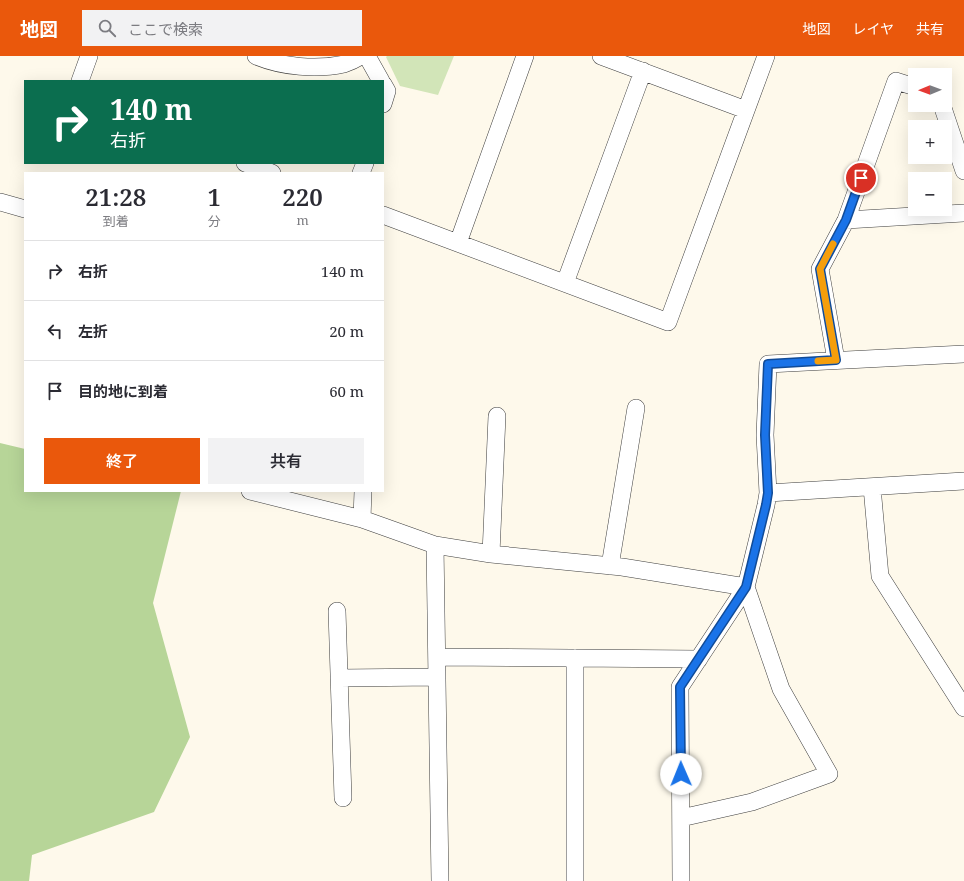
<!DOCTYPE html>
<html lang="ja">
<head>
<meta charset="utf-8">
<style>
	body { margin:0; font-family:"Noto Serif","Noto Sans JP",serif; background:#f2f2f3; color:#2b2b33; height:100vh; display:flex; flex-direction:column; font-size:15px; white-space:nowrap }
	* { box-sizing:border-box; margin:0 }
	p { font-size:13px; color:#7c7c81 }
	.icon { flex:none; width:22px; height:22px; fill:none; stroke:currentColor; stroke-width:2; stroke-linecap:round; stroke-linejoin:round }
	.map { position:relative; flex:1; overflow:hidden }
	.sheet { position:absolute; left:24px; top:116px; width:360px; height:320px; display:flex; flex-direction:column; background:#fff; border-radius:0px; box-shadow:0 4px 16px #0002 }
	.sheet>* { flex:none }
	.top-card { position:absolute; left:24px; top:24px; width:360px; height:84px; border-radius:0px; box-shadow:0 4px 16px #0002; background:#0b6e4f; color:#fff; overflow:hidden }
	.needle { width:26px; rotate:269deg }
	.fabs { position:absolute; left:908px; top:12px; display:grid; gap:8px }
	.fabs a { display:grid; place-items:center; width:44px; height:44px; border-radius:0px; background:#fff; box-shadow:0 4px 16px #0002; font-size:20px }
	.pin { position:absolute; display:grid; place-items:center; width:34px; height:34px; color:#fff; margin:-17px; border:2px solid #fff; border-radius:50%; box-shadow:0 1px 4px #0007 }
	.me { position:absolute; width:44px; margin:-22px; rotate:359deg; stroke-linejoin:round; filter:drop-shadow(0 0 3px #0008) }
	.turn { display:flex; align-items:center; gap:14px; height:84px; padding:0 20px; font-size:18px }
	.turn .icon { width:52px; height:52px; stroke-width:2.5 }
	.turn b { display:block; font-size:28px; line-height:34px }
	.eta { display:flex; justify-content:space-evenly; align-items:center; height:68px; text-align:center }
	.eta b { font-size:24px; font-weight:600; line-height:28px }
	.action { display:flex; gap:8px; margin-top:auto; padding:8px 20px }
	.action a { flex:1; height:46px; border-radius:0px; background:#ea580c; color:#fff; font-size:16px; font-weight:600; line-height:46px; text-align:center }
	.action a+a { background:#f2f2f3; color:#2b2b33 }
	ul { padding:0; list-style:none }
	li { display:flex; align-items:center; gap:12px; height:60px; padding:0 20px; border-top:1px solid #e1e1e2 }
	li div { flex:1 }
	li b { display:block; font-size:15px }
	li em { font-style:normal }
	header { display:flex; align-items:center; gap:24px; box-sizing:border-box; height:56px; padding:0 20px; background:#ea580c; color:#fff }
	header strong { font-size:19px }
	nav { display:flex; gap:22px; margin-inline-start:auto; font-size:14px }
	.search { width:280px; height:36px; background:#f2f2f3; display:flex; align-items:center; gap:10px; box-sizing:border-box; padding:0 14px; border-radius:0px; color:#7c7c81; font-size:15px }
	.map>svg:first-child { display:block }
	.green { fill:#d2e5b8 }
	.forest { fill:#b7d598 }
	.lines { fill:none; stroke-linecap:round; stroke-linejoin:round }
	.minor-casing { stroke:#3e3e3e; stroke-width:18 }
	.minor { stroke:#fff; stroke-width:17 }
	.route-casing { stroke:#114b97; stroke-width:10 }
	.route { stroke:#1a73e8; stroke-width:7 }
	.slow { stroke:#f59e0b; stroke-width:7 }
</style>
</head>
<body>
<header>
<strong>地図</strong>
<div class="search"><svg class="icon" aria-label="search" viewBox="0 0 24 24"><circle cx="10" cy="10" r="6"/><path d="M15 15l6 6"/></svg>ここで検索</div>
<nav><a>地図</a><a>レイヤ</a><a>共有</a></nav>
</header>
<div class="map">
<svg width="964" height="825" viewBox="0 0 964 825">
	<rect width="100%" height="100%" fill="#fef9eb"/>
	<path class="green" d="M 387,0 L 454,0 L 438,39 L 400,30 L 386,1 Z"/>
	<path class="forest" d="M 0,387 L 25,393 L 25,435 L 181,435 L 153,547 L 190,681 L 154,756 L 32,799 L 29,825 L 0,825 Z"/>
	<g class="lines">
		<defs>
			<path id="minor" d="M 256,0 C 282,11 317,14 344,8 C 350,6 356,3 361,0
				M 367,0 L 381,25
				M 601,0 L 746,54
				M 80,25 L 89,0
				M 383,28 L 387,35 L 383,48
				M 942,49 L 964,115
				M 245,107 L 272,117
				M 361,117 L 365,107
				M 0,146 L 25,153
				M 383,159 L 668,266 L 766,0
				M 846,164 L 964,157
				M 458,187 L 525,0
				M 565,227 L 643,15
				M 836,304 L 820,213 L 846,164 L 896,25 L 915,31
				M 872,431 L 880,520 L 964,652
				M 250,435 L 362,463 L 435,489 L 491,498 L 622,511 L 746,531
				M 768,437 L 964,425
				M 362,463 L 363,435
				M 435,489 L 440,825
				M 491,498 L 497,360
				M 610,510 L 636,352
				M 337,555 L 343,742
				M 437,601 L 699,603
				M 339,622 L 437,621
				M 681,762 L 752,746 L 829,718 L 781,633 L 746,531
				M 575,825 L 575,602
				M 681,825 L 680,631 L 746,531 L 766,449 L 768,437 L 765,379 L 768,308 L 964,298"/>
		</defs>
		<use href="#minor" class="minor-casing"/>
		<use href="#minor" class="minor"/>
	</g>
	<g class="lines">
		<defs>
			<path id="route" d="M 681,718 L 680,631 L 746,531 L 766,449 L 768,437 L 765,379 L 768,308 L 836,304 L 820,213 L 846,164 L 861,122"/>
		</defs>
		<use href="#route" class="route-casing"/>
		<use href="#route" class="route"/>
		<path class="slow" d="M 818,305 L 836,304 L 820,213 L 833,188"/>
	</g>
</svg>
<div class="fabs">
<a><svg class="needle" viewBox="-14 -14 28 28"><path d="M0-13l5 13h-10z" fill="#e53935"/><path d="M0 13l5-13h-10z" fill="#7c7c81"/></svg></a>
<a>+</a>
<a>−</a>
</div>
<div class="pin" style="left:861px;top:122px;background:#d93025"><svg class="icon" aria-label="arrive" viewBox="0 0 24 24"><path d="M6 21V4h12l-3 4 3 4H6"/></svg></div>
<svg class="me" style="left:681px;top:718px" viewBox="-20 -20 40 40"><circle r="19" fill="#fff"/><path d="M0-13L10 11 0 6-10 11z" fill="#1a73e8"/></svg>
<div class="top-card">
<div class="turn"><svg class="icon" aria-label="right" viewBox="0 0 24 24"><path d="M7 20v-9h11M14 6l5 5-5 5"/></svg><div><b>140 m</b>右折</div></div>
</div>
<section class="sheet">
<div class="eta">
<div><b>21:28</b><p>到着</p></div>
<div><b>1</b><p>分</p></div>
<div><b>220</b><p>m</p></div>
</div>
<ul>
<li><svg class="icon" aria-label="right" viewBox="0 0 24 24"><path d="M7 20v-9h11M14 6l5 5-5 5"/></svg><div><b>右折</b></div><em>140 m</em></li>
<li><svg class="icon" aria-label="left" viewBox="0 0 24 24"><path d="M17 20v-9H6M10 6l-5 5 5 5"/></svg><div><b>左折</b></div><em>20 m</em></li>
<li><svg class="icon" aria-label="arrive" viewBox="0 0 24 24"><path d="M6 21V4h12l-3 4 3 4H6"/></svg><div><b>目的地に到着</b></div><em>60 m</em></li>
</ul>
<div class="action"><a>終了</a><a>共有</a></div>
</section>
</div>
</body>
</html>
